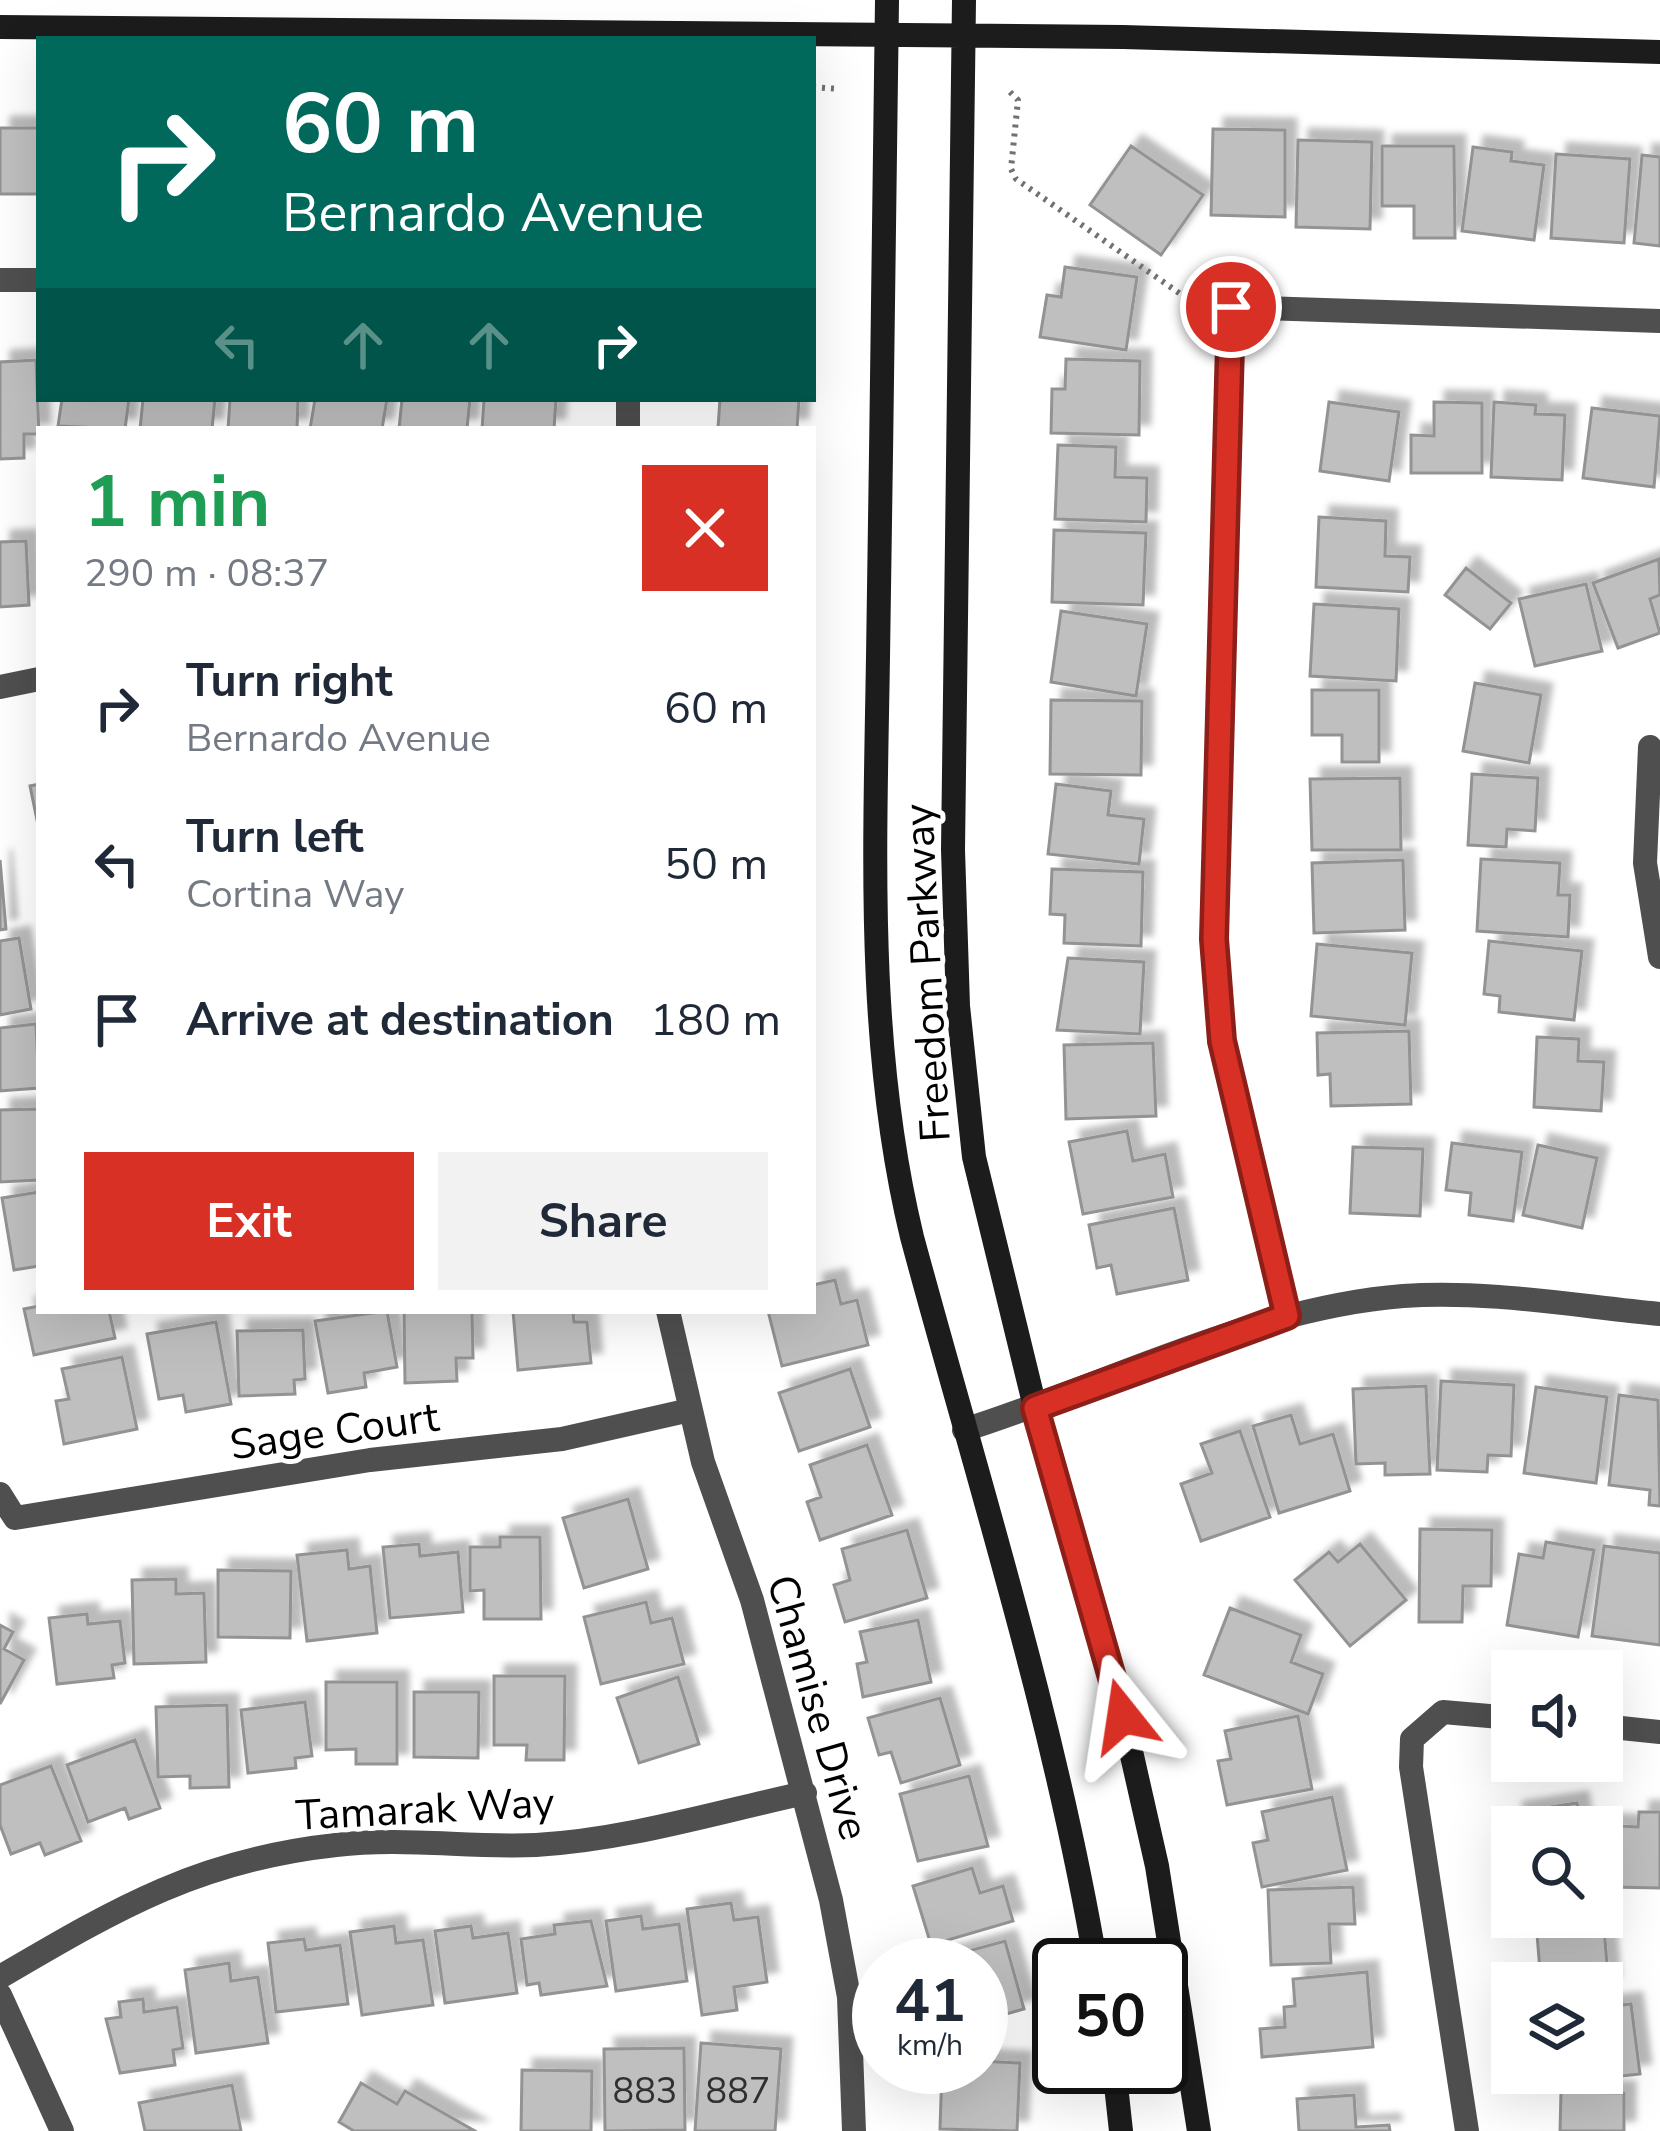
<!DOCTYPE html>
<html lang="en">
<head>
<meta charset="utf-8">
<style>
	body { margin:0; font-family:"Nunito Sans",sans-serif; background:#f2f2f3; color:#1f2937; height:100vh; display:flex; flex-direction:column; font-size:45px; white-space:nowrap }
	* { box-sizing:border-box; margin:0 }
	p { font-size:39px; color:#747a83 }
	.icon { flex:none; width:66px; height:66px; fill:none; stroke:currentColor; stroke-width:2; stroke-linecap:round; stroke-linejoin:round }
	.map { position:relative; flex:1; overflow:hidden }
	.sheet { position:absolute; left:36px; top:426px; width:780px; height:888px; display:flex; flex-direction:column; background:#fff; border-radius:0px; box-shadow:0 12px 48px #0002 }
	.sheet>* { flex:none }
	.top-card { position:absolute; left:36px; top:36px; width:780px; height:366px; border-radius:0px; box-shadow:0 12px 48px #0002; background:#00695c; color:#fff; overflow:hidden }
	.tools { position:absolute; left:1491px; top:1650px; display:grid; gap:24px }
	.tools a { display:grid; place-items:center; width:132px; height:132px; border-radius:0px; background:#fff; box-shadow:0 12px 48px #0002; font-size:60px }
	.speed { position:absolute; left:852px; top:1938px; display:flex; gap:24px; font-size:60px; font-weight:700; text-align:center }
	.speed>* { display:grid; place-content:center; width:156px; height:156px; border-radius:50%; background:#fff; box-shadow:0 12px 48px #0002; line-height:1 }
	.speed small { font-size:30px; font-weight:400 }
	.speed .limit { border:6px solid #111; border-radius:18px; background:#fff; color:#111 }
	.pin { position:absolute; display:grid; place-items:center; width:102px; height:102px; color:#fff; margin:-51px; border:6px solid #fff; border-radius:50%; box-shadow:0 3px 12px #0007 }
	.me { position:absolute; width:132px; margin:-66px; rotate:345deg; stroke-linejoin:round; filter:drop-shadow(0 0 9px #0008) }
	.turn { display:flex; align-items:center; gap:42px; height:252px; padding:0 48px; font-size:54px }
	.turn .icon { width:156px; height:156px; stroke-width:2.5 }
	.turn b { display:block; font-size:84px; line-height:102px }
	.lanes { display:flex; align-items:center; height:114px; padding:0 48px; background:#0003; justify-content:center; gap:60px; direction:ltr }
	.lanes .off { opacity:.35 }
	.round { display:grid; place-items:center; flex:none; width:126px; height:126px; border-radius:0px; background:#f2f2f3 }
	.overview { display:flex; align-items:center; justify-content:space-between; height:204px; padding:0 48px }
	h1 { font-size:72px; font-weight:700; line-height:90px; color:#1e9e55 }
	.cta { display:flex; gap:24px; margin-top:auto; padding:24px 48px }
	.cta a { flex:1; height:138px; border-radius:0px; background:#d93025; color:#fff; font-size:48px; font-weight:700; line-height:138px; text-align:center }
	.cta a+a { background:#f2f2f3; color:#1f2937 }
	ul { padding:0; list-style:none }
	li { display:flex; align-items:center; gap:36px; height:156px; padding:0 48px }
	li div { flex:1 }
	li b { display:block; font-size:45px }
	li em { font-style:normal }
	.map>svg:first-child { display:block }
	.building { fill:#bfbfbf; stroke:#939393; stroke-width:3; filter:url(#shadow) }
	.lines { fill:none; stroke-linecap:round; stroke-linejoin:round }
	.path { stroke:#717171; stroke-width:6; stroke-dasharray:3 6; stroke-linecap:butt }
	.street { stroke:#4f4f4f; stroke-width:24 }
	.secondary { stroke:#1c1c1c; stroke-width:24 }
	.route-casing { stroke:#8d1f18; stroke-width:30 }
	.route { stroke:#d93025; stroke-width:21 }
	.labels { text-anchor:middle; stroke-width:10; stroke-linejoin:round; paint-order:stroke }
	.number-label { font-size:36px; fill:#303030 }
	.street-label { font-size:42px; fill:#000; stroke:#fff }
</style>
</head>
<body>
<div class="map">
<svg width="1660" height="2131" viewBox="0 0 1660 2131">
	<defs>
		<filter id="shadow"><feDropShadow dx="11" dy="-11" stdDeviation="3" flood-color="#0004"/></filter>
	</defs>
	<rect width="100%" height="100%" fill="#fff"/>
	<path class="building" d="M 0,128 L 39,128 L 39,194 L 0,194 Z
		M 1213,129 L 1285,130 L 1285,217 L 1211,215 Z
		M 1298,140 L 1372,142 L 1370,229 L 1296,227 Z
		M 1131,146 L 1203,195 L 1161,255 L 1090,205 Z
		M 1382,146 L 1454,146 L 1455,238 L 1414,238 L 1414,206 L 1382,206 Z
		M 1473,147 L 1512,152 L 1511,161 L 1544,165 L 1534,240 L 1462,231 Z
		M 1556,154 L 1630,159 L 1624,243 L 1551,238 Z
		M 1642,155 L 1660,157 L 1660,246 L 1634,243 Z
		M 1065,267 L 1137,277 L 1126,350 L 1040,337 L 1047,295 L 1061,297 Z
		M 1066,359 L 1140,361 L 1139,435 L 1051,433 L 1052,389 L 1065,389 Z
		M 36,360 L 39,434 L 24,434 L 24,458 L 0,459 L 0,362 Z
		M 62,399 L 129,399 L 125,429 L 58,426 Z
		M 143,399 L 215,399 L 212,429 L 140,429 Z
		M 230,399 L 298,399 L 297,429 L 228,429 Z
		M 315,399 L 387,399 L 382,429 L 310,429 Z
		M 402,399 L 470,399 L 467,429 L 399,429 Z
		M 484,399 L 556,399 L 554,429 L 482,429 Z
		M 720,399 L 799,399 L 797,429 L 718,428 Z
		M 1329,402 L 1399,412 L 1389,481 L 1320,471 Z
		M 1434,402 L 1482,403 L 1482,473 L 1411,473 L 1411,435 L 1434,436 Z
		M 1494,402 L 1536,405 L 1535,414 L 1565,415 L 1562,480 L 1491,477 Z
		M 1592,408 L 1660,416 L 1654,487 L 1583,478 Z
		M 1058,445 L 1116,447 L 1115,477 L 1147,478 L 1146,522 L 1055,519 Z
		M 1319,517 L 1386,521 L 1385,556 L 1410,557 L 1408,592 L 1316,587 Z
		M 1054,530 L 1146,533 L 1143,605 L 1052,602 Z
		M 26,541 L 29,605 L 0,607 L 0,542 Z
		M 1659,559 L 1660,595 L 1650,599 L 1660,633 L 1618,648 L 1593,583 Z
		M 1466,568 L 1511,603 L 1490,629 L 1445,595 Z
		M 1586,584 L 1602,651 L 1535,666 L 1519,599 Z
		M 1314,604 L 1399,609 L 1396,681 L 1310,676 Z
		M 1061,611 L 1147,624 L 1136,696 L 1051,682 Z
		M 1475,683 L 1541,695 L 1529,763 L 1463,751 Z
		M 1312,690 L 1379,690 L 1379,762 L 1342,762 L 1342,735 L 1312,735 Z
		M 1051,700 L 1142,701 L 1141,775 L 1050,774 Z
		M 1472,774 L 1538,778 L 1535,831 L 1507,829 L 1506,847 L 1468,845 Z
		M 1400,778 L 1401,850 L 1312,850 L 1310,779 Z
		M 39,784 L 39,830 L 30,786 Z
		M 1056,784 L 1111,791 L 1108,815 L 1144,819 L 1139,864 L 1048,854 Z
		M 1481,859 L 1560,863 L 1558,895 L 1570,895 L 1568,937 L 1477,931 Z
		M 0,860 L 6,929 L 0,930 Z
		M 1403,860 L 1405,930 L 1314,933 L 1312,863 Z
		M 1052,869 L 1143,872 L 1141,946 L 1064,943 L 1065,915 L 1050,914 Z
		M 19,938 L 31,1009 L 0,1015 L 0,941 Z
		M 1489,941 L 1582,951 L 1574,1020 L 1499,1012 L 1500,996 L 1484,994 Z
		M 1317,944 L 1412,953 L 1405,1025 L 1311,1016 Z
		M 1068,958 L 1144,962 L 1140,1034 L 1057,1030 Z
		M 36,1024 L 39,1088 L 0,1091 L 0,1028 Z
		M 1409,1031 L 1411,1104 L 1331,1106 L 1330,1074 L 1318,1075 L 1317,1033 Z
		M 1537,1037 L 1579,1039 L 1578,1061 L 1604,1062 L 1601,1111 L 1534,1107 Z
		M 1153,1043 L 1156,1116 L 1066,1119 L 1064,1045 Z
		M 39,1109 L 39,1180 L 0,1182 L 0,1110 Z
		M 1127,1131 L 1133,1161 L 1165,1154 L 1173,1197 L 1083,1214 L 1069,1142 Z
		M 1452,1143 L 1522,1152 L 1513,1221 L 1469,1215 L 1471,1193 L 1446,1190 Z
		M 1538,1145 L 1597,1158 L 1582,1228 L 1523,1215 Z
		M 1353,1147 L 1423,1149 L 1420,1216 L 1350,1213 Z
		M 39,1192 L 39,1266 L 14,1270 L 2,1198 Z
		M 1174,1208 L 1188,1280 L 1117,1294 L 1111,1265 L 1097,1268 L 1089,1225 Z
		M 835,1280 L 841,1304 L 857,1300 L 868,1345 L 782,1366 L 768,1311 L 813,1311 L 813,1285 Z
		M 39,1306 L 39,1311 L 109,1311 L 115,1338 L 34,1355 L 24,1309 Z
		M 387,1311 L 397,1367 L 364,1373 L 366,1387 L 328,1393 L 315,1321 Z
		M 404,1311 L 472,1311 L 473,1358 L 456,1358 L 457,1381 L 405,1383 Z
		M 513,1311 L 573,1311 L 574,1322 L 587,1322 L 591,1363 L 518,1370 Z
		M 216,1322 L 231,1404 L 186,1412 L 183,1395 L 159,1399 L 147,1334 Z
		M 303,1330 L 305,1379 L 294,1380 L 295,1394 L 239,1396 L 237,1331 Z
		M 122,1357 L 137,1429 L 64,1444 L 56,1401 L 69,1399 L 62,1369 Z
		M 850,1369 L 870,1427 L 799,1451 L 779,1393 Z
		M 1441,1381 L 1514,1385 L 1511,1456 L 1488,1455 L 1487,1472 L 1437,1470 Z
		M 1426,1386 L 1430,1474 L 1385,1475 L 1385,1463 L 1356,1464 L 1353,1389 Z
		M 1536,1387 L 1607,1397 L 1596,1483 L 1524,1473 Z
		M 1619,1395 L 1658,1400 L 1660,1506 L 1649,1505 L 1650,1490 L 1609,1485 Z
		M 1291,1415 L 1300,1444 L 1333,1434 L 1350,1491 L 1279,1513 L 1253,1426 Z
		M 1240,1431 L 1270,1517 L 1201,1541 L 1181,1484 L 1212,1473 L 1201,1444 Z
		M 867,1445 L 892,1515 L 820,1540 L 807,1502 L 821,1497 L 810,1465 Z
		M 628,1499 L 648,1569 L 584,1588 L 563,1518 Z
		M 1420,1529 L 1492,1530 L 1491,1586 L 1463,1586 L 1462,1622 L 1419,1622 Z
		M 907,1530 L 927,1598 L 845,1622 L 834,1585 L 850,1580 L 842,1549 Z
		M 500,1537 L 540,1537 L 541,1619 L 484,1619 L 484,1590 L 470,1591 L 470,1547 L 500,1547 Z
		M 1546,1542 L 1594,1550 L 1578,1637 L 1507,1625 L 1519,1554 L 1543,1558 Z
		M 419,1544 L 420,1556 L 458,1552 L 463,1612 L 390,1618 L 383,1547 Z
		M 1360,1544 L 1406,1600 L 1350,1646 L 1295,1580 L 1329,1552 L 1338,1562 Z
		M 1604,1546 L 1660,1553 L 1660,1645 L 1592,1636 Z
		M 347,1550 L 349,1569 L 370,1566 L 377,1633 L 307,1641 L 297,1555 Z
		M 218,1570 L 291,1571 L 290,1638 L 218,1637 Z
		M 176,1579 L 176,1594 L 204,1593 L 206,1662 L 134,1664 L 132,1580 Z
		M 646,1602 L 651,1623 L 672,1618 L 684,1664 L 601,1684 L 584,1617 Z
		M 1230,1608 L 1301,1635 L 1291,1662 L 1323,1674 L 1308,1714 L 1204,1675 Z
		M 87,1614 L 88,1624 L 120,1621 L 125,1663 L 112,1665 L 114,1678 L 57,1684 L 49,1618 Z
		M 918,1620 L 931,1682 L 863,1697 L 857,1664 L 867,1662 L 860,1632 Z
		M 0,1625 L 13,1632 L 4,1649 L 24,1660 L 0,1704 Z
		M 494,1676 L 565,1676 L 564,1760 L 526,1760 L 527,1745 L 494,1745 Z
		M 678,1677 L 699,1744 L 639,1763 L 617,1698 Z
		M 326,1682 L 397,1682 L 397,1764 L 356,1764 L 356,1749 L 326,1750 Z
		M 414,1692 L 479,1692 L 478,1758 L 414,1757 Z
		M 940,1698 L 960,1765 L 901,1783 L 891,1752 L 879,1755 L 868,1718 Z
		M 305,1702 L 312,1756 L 295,1758 L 296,1768 L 248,1773 L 241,1710 Z
		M 227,1705 L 229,1787 L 190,1788 L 190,1776 L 158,1777 L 156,1707 Z
		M 1298,1716 L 1312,1789 L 1227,1805 L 1218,1761 L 1231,1759 L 1225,1731 Z
		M 135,1740 L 160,1808 L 129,1819 L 125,1808 L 88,1822 L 67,1765 Z
		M 51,1766 L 81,1841 L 45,1855 L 40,1843 L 11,1854 L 0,1825 L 0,1785 Z
		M 969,1776 L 988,1846 L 918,1861 L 900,1794 Z
		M 1332,1797 L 1347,1870 L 1262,1887 L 1253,1843 L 1268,1840 L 1262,1812 Z
		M 1577,1803 L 1581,1827 L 1514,1827 L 1512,1813 Z
		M 1639,1812 L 1660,1812 L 1660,1888 L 1611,1887 L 1612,1863 L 1602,1863 L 1601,1825 L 1638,1827 Z
		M 972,1868 L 980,1893 L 1003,1886 L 1013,1921 L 931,1945 L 913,1886 Z
		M 1353,1887 L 1355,1924 L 1329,1924 L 1331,1963 L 1271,1965 L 1268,1890 Z
		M 731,1903 L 734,1920 L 758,1917 L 767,1982 L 734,1987 L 737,2010 L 702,2015 L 687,1909 Z
		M 641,1916 L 643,1929 L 679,1924 L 687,1981 L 616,1991 L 606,1921 Z
		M 1603,1917 L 1609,1987 L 1541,1983 L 1536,1922 Z
		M 591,1921 L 607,1986 L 541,1995 L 539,1983 L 527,1985 L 521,1939 L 555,1934 L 554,1925 Z
		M 394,1926 L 396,1943 L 423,1940 L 433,2005 L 362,2015 L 350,1932 Z
		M 471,1926 L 473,1938 L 508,1933 L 517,1993 L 445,2003 L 435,1931 Z
		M 304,1939 L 306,1950 L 340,1945 L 348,2004 L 276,2012 L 268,1943 Z
		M 1005,1941 L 1024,2009 L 981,2021 L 981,1965 L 940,1965 L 939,1959 Z
		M 229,1963 L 231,1981 L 258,1977 L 268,2043 L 196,2053 L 185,1970 Z
		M 1367,1972 L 1373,2047 L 1262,2057 L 1260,2029 L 1285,2027 L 1284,2007 L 1295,2006 L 1293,1979 Z
		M 143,1999 L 144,2012 L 177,2007 L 183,2048 L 173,2050 L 175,2065 L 120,2073 L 106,2019 L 121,2017 L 119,2002 Z
		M 1631,2004 L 1640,2074 L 1551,2084 L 1550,2073 L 1602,2073 L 1602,2007 Z
		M 701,2043 L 781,2049 L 775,2131 L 695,2131 Z
		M 684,2048 L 685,2130 L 605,2131 L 604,2049 Z
		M 981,2061 L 1020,2063 L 1017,2131 L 940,2129 L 942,2067 L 981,2067 Z
		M 522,2070 L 592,2071 L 591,2131 L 521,2131 Z
		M 361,2083 L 397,2104 L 405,2091 L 475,2131 L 354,2131 L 339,2122 Z
		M 232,2085 L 241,2131 L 145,2131 L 139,2103 Z
		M 1561,2092 L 1624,2093 L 1624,2131 L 1560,2131 Z
		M 1354,2095 L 1356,2127 L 1389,2125 L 1390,2131 L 1299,2131 L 1297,2099 Z"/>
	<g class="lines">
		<path class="path" d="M 813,87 L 839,89
			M 1010,92 L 1018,100 L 1011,169 L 1016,179 L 1202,309"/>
		<path class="street" d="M 0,280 L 39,280
			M 628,429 L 628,399
			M 0,687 L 39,679
			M 1650,747 L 1645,863 L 1660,957
			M 668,1311 L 703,1462 L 752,1600 L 831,1900 L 849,1997 L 854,2131
			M 1287,1316 L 1222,1041 L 1213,939 L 1231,307 L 1660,321
			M 964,1430 C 1107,1385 1252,1308 1403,1296 C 1488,1290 1576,1306 1660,1314
			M 0,1494 L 15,1518 L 370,1460 L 562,1439 L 690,1410
			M 1602,1726 L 1660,1732
			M 0,1977 C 116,1909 198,1860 336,1845 C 403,1837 470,1848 536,1845 C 626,1840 717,1812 805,1793
			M 0,1995 L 62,2131
			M 1467,2131 L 1411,1767 L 1412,1739 L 1443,1712 L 1512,1718"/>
		<path class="secondary" d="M 887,0 C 885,219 881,438 878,657 C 875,851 866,1047 912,1237 C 977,1478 1054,1718 1096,1965
			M 964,0 L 953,850 L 958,1006 L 974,1157 L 1035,1407 L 1123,1716 L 1157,1866 L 1199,2131
			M 0,27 L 1123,37 L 1660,52
			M 1114,2067 L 1121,2131"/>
	</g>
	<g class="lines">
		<defs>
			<path id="route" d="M 1123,1716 L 1035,1408 L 1287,1316 L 1222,1041 L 1214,939 L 1231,307"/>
		</defs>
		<use href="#route" class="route-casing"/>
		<use href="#route" class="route"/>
	</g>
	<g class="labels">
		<g class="number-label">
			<text x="645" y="2103">883</text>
			<text x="738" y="2103">887</text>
		</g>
		<g class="street-label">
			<text transform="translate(926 973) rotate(-93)" y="15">Freedom Parkway</text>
			<text transform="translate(334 1430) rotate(-8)" y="15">Sage Court</text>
			<text transform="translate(819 1707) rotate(74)" y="15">Chamise Drive</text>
			<text transform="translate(425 1808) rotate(-3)" y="15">Tamarak Way</text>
		</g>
	</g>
</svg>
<div class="tools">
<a><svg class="icon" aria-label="sound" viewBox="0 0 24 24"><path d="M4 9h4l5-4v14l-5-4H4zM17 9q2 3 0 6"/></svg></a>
<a><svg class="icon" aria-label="search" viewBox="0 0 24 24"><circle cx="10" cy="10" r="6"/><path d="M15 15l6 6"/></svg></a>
<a><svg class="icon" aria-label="layers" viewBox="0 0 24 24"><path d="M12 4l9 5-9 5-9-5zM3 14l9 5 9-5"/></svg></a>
</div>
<div class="speed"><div>41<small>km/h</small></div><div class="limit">50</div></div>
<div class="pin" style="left:1231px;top:307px;background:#d93025"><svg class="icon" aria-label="arrive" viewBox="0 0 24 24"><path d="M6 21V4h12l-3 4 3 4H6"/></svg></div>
<svg class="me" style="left:1123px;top:1716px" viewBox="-20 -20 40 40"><path d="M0-17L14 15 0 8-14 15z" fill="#d93025" stroke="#fff" stroke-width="4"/></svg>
<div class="top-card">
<div class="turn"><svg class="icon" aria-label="right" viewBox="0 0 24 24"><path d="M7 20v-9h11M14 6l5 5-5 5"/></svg><div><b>60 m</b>Bernardo Avenue</div></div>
<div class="lanes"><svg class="icon off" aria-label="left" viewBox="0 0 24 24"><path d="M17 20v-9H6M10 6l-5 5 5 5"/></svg><svg class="icon off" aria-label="ahead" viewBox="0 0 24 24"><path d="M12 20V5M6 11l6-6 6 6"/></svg><svg class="icon off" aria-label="ahead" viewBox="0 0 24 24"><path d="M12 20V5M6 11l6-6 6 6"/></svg><svg class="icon" aria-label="right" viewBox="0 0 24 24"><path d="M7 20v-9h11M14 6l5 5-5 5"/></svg></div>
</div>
<section class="sheet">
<div class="overview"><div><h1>1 min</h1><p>290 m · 08:37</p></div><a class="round" style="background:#d93025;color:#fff"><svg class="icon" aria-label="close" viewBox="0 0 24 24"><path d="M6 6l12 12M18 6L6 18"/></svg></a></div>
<ul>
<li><svg class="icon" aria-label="right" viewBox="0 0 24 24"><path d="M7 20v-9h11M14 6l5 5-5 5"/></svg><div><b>Turn right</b><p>Bernardo Avenue</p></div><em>60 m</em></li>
<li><svg class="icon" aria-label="left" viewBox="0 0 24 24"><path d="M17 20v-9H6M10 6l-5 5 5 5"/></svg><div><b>Turn left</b><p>Cortina Way</p></div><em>50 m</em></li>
<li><svg class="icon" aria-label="arrive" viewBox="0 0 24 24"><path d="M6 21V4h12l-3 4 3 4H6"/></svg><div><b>Arrive at destination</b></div><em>180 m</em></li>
</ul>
<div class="cta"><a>Exit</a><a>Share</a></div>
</section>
</div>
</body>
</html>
